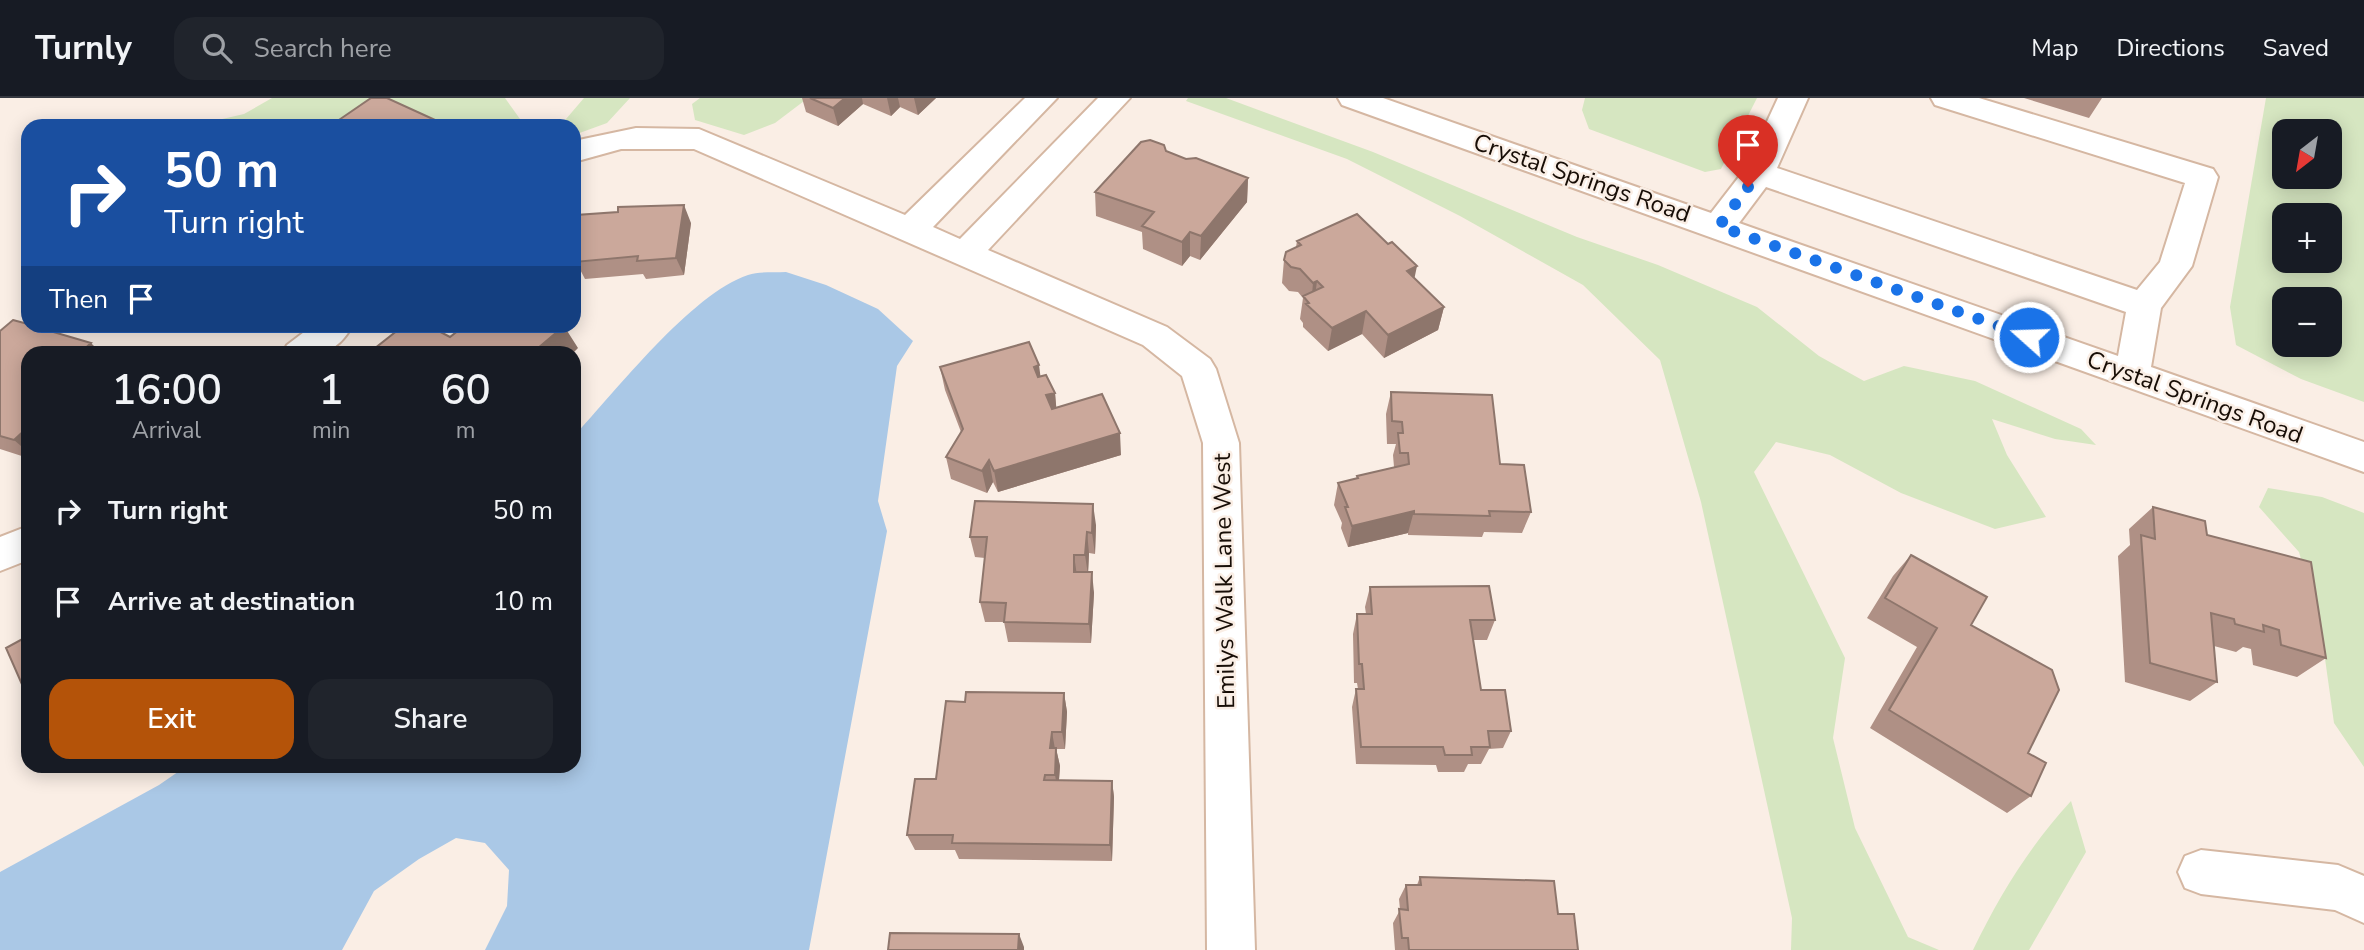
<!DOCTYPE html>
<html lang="en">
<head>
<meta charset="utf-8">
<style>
	body { margin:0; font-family:"Nunito Sans",sans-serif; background:#20242c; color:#f1f3f6; height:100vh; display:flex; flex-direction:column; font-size:26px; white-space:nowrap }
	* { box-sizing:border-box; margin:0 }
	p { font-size:23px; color:#9ea1a6 }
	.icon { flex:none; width:38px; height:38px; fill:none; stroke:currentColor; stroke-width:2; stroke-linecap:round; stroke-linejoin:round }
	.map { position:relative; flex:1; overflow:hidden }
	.side { position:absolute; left:21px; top:248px; width:560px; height:427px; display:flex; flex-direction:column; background:#171b24; border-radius:21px; box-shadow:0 4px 18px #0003 }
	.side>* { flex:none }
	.guide { position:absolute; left:21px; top:21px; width:560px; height:214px; border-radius:21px; box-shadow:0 4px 18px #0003; background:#1a4fa0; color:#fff; overflow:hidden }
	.needle { width:46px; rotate:211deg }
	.fabs { position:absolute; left:2272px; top:21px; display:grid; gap:14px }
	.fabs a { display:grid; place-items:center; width:70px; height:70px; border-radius:14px; background:#171b24; box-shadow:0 4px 18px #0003; font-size:35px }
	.pin { position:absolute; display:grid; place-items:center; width:60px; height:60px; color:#fff; margin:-72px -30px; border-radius:50% 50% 50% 0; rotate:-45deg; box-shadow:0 0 7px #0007 }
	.pin .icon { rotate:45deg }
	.me { position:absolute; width:77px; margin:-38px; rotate:290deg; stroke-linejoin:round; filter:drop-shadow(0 0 5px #0008) }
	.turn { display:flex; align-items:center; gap:24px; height:147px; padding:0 28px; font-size:32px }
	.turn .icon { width:91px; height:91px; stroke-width:2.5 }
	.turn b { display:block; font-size:49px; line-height:60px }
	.then { display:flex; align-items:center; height:66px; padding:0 28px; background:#0003; gap:14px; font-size:26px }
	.eta { display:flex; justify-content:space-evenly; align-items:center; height:119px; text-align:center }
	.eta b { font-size:42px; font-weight:600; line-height:49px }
	.button { display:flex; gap:14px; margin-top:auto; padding:14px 28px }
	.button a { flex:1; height:80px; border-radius:21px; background:#b45309; color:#fff; font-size:28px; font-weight:600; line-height:80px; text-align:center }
	.button a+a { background:#20242c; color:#f1f3f6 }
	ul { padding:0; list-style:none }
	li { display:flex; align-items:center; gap:21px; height:91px; padding:0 28px }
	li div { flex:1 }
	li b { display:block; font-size:26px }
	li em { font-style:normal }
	header { display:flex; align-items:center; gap:42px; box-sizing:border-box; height:98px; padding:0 35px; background:#171b24; border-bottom:2px solid #363941 }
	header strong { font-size:33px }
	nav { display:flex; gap:38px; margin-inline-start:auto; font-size:24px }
	.search { width:490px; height:63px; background:#20242c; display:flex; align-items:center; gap:18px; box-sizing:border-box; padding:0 24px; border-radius:21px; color:#9ea1a6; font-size:26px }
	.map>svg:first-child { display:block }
	.green { fill:#d6e6c1; fill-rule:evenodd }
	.water { fill:#aac8e6 }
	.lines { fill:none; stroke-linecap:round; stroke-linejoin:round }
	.minor-casing { stroke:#d5b7a2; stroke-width:4 }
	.minor { fill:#fff; fill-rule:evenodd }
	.wall { fill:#af9085 }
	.shaded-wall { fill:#8e766c }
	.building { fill:#cba89b; stroke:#8e766c; stroke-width:2 }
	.route { stroke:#1a73e8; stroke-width:12; stroke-dasharray:0 21.6 }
	.labels { text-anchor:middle; stroke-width:5; stroke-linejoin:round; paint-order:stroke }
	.street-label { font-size:24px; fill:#170d06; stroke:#faeee5 }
</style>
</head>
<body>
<header>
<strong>Turnly</strong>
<div class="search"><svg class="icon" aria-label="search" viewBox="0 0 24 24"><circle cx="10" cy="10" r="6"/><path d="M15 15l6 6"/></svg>Search here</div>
<nav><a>Map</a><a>Directions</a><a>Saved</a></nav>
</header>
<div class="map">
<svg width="2364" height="852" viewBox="0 0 2364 852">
	<rect width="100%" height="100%" fill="#faeee5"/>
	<path class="green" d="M 272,0 L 505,0 L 525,28 L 192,28 L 244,16 Z
		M 584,0 L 630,0 L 607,25 L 574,37 L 574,28 L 560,28 Z
		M 700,0 L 808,0 L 775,25 L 744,37 L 695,22 L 692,6 Z
		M 1188,0 L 1226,0 L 1373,54 L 1577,139 L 1658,167 L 1757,209 L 1819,258 L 1864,283 L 1904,268 L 1975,283 L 2081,331 L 2096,347 L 2055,341 L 1992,321 L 2007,357 L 2046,419 L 1995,431 L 1901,395 L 1830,357 L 1776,344 L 1754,374 L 1845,560 L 1833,640 L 1855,730 L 1908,839 L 1939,852 L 1791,852 L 1792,820 L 1701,404 L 1660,262 L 1583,187 L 1460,118 L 1347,61 L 1186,3 Z
		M 1585,0 L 1757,0 L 1721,71 L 1705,74 L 1589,31 L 1582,12 Z
		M 2266,0 L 2364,0 L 2364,304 L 2301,281 L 2236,247 L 2230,209 ZM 2329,33 L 2329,79 L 2284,79 L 2284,33 ZM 2284,117 L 2329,117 L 2329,163 L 2284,163 ZM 2329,201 L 2329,247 L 2284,247 L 2284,201 Z
		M 2268,390 L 2322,399 L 2364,415 L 2364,669 L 2334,625 L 2321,532 L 2299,454 L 2259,409 Z
		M 2071,703 L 2086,754 L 2029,852 L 1973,852 C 2000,796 2029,749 2071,703 Z"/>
	<path class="water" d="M 786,174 L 826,187 L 878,211 L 913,243 L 897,268 L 878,403 L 887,433 L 809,852 L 485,852 L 507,808 L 509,772 L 485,745 L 456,740 L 419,761 L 374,793 L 342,852 L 0,852 L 0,774 L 159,687 L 185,669 L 574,668 L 574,338 C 616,293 691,196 748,177 C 759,173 774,175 786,174 Z"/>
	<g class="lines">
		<defs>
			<path id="minor" d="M 1025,0 L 1057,0 L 933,129 L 960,141 L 1098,0 L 1130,0 L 988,152 L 1167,229 L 1210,261 L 1216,271 L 1239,345 L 1255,852 L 1207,852 L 1203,345 L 1182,278 L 1143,247 L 694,51 L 621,51 L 574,64 L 574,43 L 636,30 L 699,31 L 905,117 Z
				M 1338,0 L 1383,0 L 1711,115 L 1745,71 L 1778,0 L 1808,0 L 1777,70 L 2137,192 L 2160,164 L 2185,85 L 1935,7 L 1931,0 L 1979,0 L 2213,71 L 2218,79 L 2192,168 L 2161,210 L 2151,269 L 2364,344 L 2364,374 L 1342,7 ZM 1766,89 L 2126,214 L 2118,258 L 1739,125 Z
				M 312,228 L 352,228 C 335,260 313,256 282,256 L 287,247 Z
				M 28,428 L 28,462 L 0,473 L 0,439 Z
				M 2201,752 L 2338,767 L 2364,778 L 2364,825 L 2335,812 L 2201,796 L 2185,790 L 2178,774 L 2185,758 Z"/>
		</defs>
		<use href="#minor" class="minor-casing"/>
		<use href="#minor" class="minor"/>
	</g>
	<path class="wall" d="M 802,0 L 936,0 L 918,17 L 900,9 L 891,18 L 863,6 L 838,28 L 806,14 Z
		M 2024,0 L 2102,0 L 2089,20 Z
		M 1166,53 L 1186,61 L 1248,80 L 1247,104 L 1200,162 L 1190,158 L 1182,168 L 1143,151 L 1142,134 L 1096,118 L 1095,94 Z
		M 691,125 L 684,177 L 646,181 L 643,176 L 585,181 L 574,160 L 574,129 Z
		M 1297,143 L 1414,180 L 1444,209 L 1438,232 L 1384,260 L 1362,236 L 1328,253 L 1303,229 L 1303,225 L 1300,221 L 1303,200 L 1298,194 L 1289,193 L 1282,185 L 1284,162 L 1296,149 Z
		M 0,233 L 28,256 L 28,360 L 0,351 Z
		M 940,269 L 1041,279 L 1055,295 L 1056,310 L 1121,357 L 998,394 L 993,384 L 987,395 L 951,381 L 946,359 L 961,334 L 945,292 Z
		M 1391,294 L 1500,366 L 1531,414 L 1522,435 L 1484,434 L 1482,439 L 1408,437 L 1408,435 L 1348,449 L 1341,430 L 1342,425 L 1334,407 L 1338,385 L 1356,381 L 1357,378 L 1394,369 L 1393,357 L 1396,346 L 1387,346 L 1386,316 Z
		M 2153,409 L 2207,437 L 2326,560 L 2297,579 L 2253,567 L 2251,551 L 2243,549 L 2236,554 L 2214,548 L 2217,584 L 2190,603 L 2125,584 L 2118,458 L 2130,447 L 2129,431 Z
		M 1096,427 L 1095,456 L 1089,455 L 1088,474 L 1094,495 L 1091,545 L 1008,544 L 1004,524 L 985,524 L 980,504 L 985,460 L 975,459 L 970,439 Z
		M 1911,457 L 1971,527 L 2028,655 L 2031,698 L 2007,715 L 1870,630 L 1917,549 L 1867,520 L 1893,478 Z
		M 1370,489 L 1495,522 L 1487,542 L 1473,542 L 1481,592 L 1511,633 L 1503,650 L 1489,651 L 1481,666 L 1468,666 L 1464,674 L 1438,674 L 1436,667 L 1356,666 L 1352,609 L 1356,591 L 1358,591 L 1357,585 L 1354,585 L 1353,536 L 1357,516 L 1366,516 L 1365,509 Z
		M 1064,595 L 1067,614 L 1065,651 L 1056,651 L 1060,668 L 1059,682 L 1112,683 L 1114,699 L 1112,763 L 959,761 L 955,752 L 915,752 L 907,737 L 936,681 L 965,604 Z
		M 1420,779 L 1558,816 L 1578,852 L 1395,852 L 1393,825 L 1400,812 L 1399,801 L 1406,787 L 1417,787 Z"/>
	<path class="shaded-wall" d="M 845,0 L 862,0 L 863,6 L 838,28 L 833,10 Z
		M 887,0 L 898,0 L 900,9 L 891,18 Z
		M 914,0 L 936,0 L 918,17 Z
		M 1248,80 L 1247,104 L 1200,162 L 1201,138 Z
		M 684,107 L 691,125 L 684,177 L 676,160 Z
		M 1190,134 L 1190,158 L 1182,168 L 1182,144 Z
		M 1417,168 L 1412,192 L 1407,173 Z
		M 1317,183 L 1314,206 L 1311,208 L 1313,185 Z
		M 1444,209 L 1438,232 L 1384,260 L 1388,237 Z
		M 1366,213 L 1362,236 L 1328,253 L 1332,230 Z
		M 564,228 L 578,250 L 572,256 L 531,256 Z
		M 91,245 L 102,256 L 79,256 Z
		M 1039,267 L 1042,290 L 1034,269 Z
		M 1055,295 L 1057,317 L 1049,319 L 1046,297 Z
		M 28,329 L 28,354 L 14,342 Z
		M 1120,335 L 1121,357 L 998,394 L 994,373 Z
		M 989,362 L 993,384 L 987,395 L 982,373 Z
		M 1093,406 L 1096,427 L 1095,456 L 1092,435 Z
		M 1414,413 L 1408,435 L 1348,449 L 1352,428 Z
		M 1087,434 L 1089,455 L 1088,477 L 1085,457 Z
		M 1074,457 L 1077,478 L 1074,474 Z
		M 1092,474 L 1094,495 L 1091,545 L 1089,526 Z
		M 1064,595 L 1067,614 L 1065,651 L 1062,634 Z
		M 1052,634 L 1055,651 L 1050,650 Z
		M 1056,650 L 1060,668 L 1058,694 L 1055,677 Z
		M 72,668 L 95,668 L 84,675 Z
		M 1112,683 L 1114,699 L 1112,763 L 1110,747 Z
		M 1019,836 L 1024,849 L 1024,852 L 1018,852 Z"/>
	<path class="building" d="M 371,0 L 387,0 L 446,27 L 337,28 L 333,26 Z
		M 810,0 L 845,0 L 833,10 Z
		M 1150,42 L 1164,47 L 1166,53 L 1186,61 L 1196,60 L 1248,80 L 1201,138 L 1190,134 L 1182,144 L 1142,128 L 1154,114 L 1095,94 L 1141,44 Z
		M 684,107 L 676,160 L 637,163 L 638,158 L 575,164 L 578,150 L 574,151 L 574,129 L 576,117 L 618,114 L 618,109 Z
		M 1357,116 L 1388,146 L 1392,144 L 1417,168 L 1407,173 L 1444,209 L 1388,237 L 1366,213 L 1332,230 L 1306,206 L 1309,205 L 1303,198 L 1323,189 L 1317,183 L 1313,185 L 1300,171 L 1291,169 L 1284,162 L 1286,154 L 1301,147 L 1297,143 Z
		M 13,222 L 28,226 L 28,228 L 33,228 L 91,245 L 79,256 L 28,256 L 28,329 L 14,342 L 0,338 L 0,233 Z
		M 403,228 L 429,228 L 450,239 L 464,228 L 564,228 L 531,256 L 382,256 L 374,251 Z
		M 1029,244 L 1039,267 L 1034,269 L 1038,279 L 1046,277 L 1055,295 L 1046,297 L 1052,311 L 1102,296 L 1120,335 L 994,373 L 989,362 L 982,373 L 946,359 L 963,331 L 940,269 Z
		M 1391,294 L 1492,297 L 1500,366 L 1524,367 L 1531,414 L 1489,413 L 1490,418 L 1414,416 L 1414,413 L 1352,428 L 1345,409 L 1348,409 L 1338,385 L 1358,380 L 1357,378 L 1409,366 L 1408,355 L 1400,355 L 1398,335 L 1403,335 L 1402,324 L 1392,323 Z
		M 975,403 L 1093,406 L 1092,435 L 1087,434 L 1085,457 L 1074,457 L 1074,474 L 1092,474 L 1089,526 L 1004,524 L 1006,505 L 980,504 L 987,439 L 970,439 Z
		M 2153,409 L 2205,423 L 2207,437 L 2311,464 L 2326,560 L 2281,547 L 2279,532 L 2263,527 L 2264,534 L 2235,526 L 2234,521 L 2211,515 L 2217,584 L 2150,565 L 2141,437 L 2155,441 Z
		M 1911,457 L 1987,499 L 1971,527 L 2052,572 L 2059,592 L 2028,655 L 2046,665 L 2031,698 L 1889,612 L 1937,530 L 1885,500 Z
		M 1489,488 L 1495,522 L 1470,522 L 1481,592 L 1505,592 L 1511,633 L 1488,633 L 1490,649 L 1471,649 L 1472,657 L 1445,657 L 1443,649 L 1361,649 L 1356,591 L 1364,591 L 1362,566 L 1359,566 L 1357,516 L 1372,516 L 1370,489 Z
		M 28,538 L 28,600 L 6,550 Z
		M 966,594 L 1064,595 L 1062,634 L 1052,634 L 1050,650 L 1056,650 L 1055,677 L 1045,677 L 1044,682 L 1112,683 L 1110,747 L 952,745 L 953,737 L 907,737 L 915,681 L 936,681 L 946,603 L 965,604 Z
		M 1420,779 L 1554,783 L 1558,816 L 1574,816 L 1578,852 L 1409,852 L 1408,840 L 1402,840 L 1399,811 L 1408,812 L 1406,787 L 1421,787 Z
		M 890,835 L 1019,836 L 1018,852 L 888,852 Z"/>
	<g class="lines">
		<path class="route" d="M 1748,89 L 1719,128 L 2029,239"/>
	</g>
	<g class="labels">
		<g class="street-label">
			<text transform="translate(1582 80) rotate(19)" y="8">Crystal Springs Road</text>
			<text transform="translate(2195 299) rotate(20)" y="8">Crystal Springs Road</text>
			<text transform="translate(1224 483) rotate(-91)" y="8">Emilys Walk Lane West</text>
		</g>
	</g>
</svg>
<div class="fabs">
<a><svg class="needle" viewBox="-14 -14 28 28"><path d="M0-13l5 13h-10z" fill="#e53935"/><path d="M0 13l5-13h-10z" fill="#9ea1a6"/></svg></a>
<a>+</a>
<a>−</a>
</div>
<div class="pin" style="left:1748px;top:89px;background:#d93025"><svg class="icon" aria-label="arrive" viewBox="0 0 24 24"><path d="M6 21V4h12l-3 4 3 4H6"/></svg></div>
<svg class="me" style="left:2029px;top:239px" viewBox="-20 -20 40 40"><circle r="17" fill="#1a73e8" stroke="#fff" stroke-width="3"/><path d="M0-11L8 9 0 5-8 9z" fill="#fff"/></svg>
<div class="guide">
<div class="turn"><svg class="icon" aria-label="right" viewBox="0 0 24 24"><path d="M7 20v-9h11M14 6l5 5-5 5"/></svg><div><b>50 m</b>Turn right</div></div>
<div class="then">Then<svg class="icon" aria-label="arrive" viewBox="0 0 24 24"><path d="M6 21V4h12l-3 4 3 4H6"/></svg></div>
</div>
<section class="side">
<div class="eta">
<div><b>16:00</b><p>Arrival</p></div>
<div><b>1</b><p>min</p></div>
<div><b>60</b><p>m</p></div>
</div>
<ul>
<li><svg class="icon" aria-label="right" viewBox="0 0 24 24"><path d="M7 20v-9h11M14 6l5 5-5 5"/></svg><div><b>Turn right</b></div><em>50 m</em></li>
<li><svg class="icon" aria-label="arrive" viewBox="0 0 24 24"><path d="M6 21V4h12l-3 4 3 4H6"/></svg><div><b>Arrive at destination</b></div><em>10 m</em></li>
</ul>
<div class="button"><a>Exit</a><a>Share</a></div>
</section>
</div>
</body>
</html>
